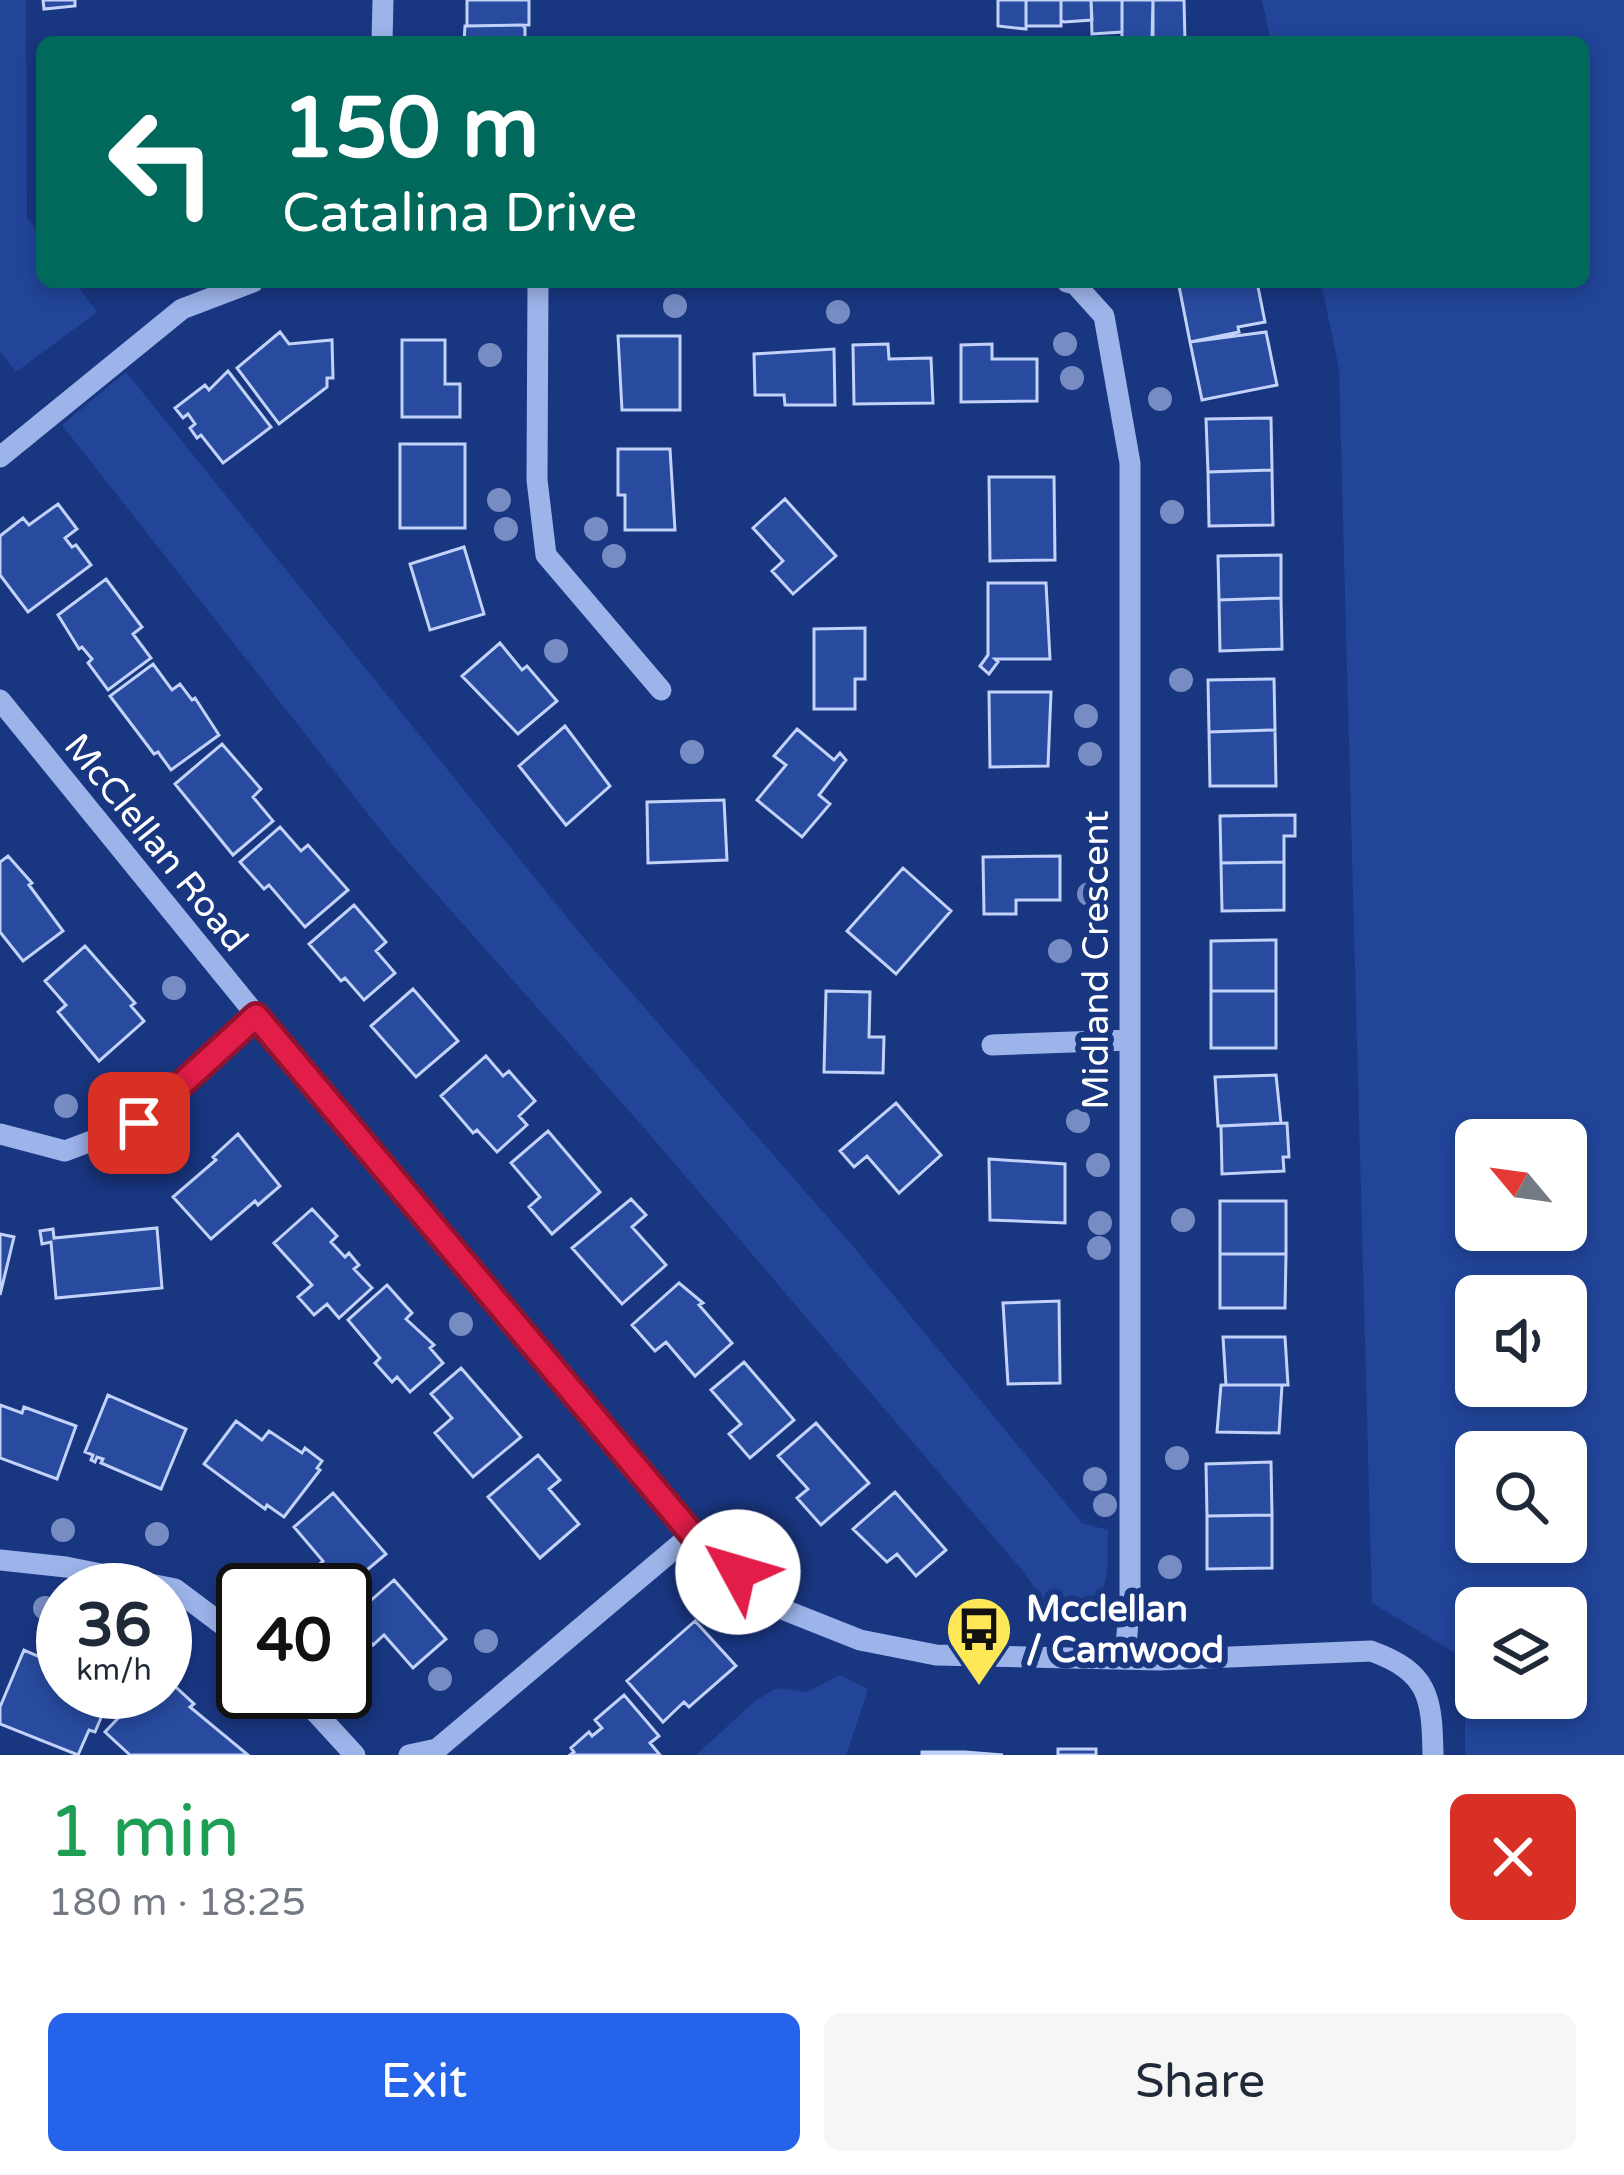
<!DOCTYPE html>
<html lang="en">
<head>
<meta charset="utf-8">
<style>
	body { margin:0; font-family:"Varela Round",sans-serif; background:#f6f6f7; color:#1f2937; height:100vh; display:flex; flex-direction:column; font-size:45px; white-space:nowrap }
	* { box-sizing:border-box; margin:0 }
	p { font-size:39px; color:#747a83 }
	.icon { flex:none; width:66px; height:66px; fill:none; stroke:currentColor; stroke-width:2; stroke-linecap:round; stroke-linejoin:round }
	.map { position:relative; height:1755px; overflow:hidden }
	.sheet { display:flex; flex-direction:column; background:#fff; flex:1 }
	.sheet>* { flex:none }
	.banner { position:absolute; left:36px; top:36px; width:1554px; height:252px; border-radius:18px; box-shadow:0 6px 18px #0003; background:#00695c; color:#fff; overflow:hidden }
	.needle { width:78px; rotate:299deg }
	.tools { position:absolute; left:1455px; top:1119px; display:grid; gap:24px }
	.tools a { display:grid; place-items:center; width:132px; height:132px; border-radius:18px; background:#fff; box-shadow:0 6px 18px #0003; font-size:60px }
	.speed { position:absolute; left:36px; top:1563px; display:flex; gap:24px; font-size:60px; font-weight:700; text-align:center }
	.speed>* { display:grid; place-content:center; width:156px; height:156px; border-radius:50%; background:#fff; box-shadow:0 6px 18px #0003; line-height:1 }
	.speed small { font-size:30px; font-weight:400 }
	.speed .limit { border:6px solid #111; border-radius:18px; background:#fff; color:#111 }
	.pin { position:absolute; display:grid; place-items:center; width:102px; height:102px; color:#fff; margin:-51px; border-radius:24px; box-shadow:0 6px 18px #0006 }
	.me { position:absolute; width:132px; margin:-66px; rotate:309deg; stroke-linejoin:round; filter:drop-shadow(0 0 9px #0008) }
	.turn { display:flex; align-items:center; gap:42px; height:252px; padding:0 48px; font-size:54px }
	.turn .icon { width:156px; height:156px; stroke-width:2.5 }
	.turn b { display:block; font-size:84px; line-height:102px }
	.round { display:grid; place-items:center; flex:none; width:126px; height:126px; border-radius:18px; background:#f6f6f7 }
	.summary { display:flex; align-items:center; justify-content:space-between; height:204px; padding:0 48px }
	h1 { font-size:72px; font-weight:600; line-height:90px; color:#1e9e55 }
	.cta { display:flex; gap:24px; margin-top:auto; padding:24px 48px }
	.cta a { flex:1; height:138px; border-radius:18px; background:#2563eb; color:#fff; font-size:48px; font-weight:600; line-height:138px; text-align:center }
	.cta a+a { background:#f6f6f7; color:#1f2937 }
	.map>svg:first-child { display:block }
	.green { fill:#22459a; fill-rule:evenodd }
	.building { fill:#284ba0; stroke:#c2d2f8; stroke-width:3 }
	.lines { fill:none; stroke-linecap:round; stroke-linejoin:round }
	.minor { stroke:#9db4eb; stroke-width:21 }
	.tree { fill:#768cc2 }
	.route-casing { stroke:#92132f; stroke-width:30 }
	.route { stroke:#e11d48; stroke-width:21 }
	.labels { text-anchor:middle; stroke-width:12; stroke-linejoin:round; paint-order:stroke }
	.street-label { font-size:36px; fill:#fff; stroke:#193681 }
	.poi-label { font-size:36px; font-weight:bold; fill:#fff; stroke:#193681; text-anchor:start }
</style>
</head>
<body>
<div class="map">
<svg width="1624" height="1755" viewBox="0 0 1624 1755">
	<rect width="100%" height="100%" fill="#193681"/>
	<path class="green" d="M 0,0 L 26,0 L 27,218 L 42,238 L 42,282 L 75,282 L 97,312 L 16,372 L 0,351 Z
		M 1262,0 L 1624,0 L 1624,1755 L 1465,1755 L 1465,1659 L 1372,1603 L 1339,369 L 1321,282 L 1584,282 L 1584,42 L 1271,42 ZM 1476,1140 L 1566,1140 L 1566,1230 L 1476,1230 ZM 1566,1296 L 1566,1386 L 1476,1386 L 1476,1296 ZM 1566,1452 L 1566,1542 L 1476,1542 L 1476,1452 ZM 1566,1608 L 1566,1698 L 1476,1698 L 1476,1608 Z
		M 126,372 L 582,936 L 851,1244 L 1082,1523 L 1108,1530 C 1106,1587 1115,1607 1047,1605 L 1022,1570 L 652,1137 L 391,843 L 62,425 Z
		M 840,1675 L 868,1689 L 846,1755 L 696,1755 L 756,1700 L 777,1688 L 807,1692 Z"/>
	<path class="building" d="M 43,0 L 75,0 L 75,6 L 44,9 Z
		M 467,0 L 529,0 L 529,25 L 467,26 Z
		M 998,0 L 1026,0 L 1026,29 L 998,26 Z
		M 1026,0 L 1061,0 L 1061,26 L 1026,26 Z
		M 1061,0 L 1091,0 L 1092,20 L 1064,22 L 1061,20 Z
		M 1091,0 L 1122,0 L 1122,32 L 1092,34 Z
		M 1122,0 L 1153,0 L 1152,39 L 1122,42 Z
		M 1153,0 L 1184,0 L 1185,42 L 1153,42 Z
		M 522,25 L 525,28 L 525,42 L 464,42 L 465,26 Z
		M 1201,282 L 1257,282 L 1265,322 L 1238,327 L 1239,332 L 1190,342 L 1179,286 Z
		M 280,332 L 289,344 L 332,340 L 333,378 L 327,378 L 327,387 L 279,424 L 237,368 Z
		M 1266,332 L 1277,385 L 1202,400 L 1190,342 Z
		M 618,336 L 680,336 L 680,410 L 622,410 Z
		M 402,340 L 445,340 L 445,384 L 460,384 L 460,417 L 402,417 Z
		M 888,344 L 889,359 L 931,358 L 933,403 L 854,404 L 853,345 Z
		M 992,344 L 992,359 L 1037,359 L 1037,401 L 961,402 L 961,345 Z
		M 834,349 L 835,405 L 785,405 L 784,395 L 755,395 L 754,354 Z
		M 228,371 L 271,427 L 223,463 L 201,435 L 197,438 L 190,428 L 195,424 L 188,414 L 183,418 L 175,408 L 205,385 L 209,390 Z
		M 1271,418 L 1272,470 L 1208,472 L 1206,419 Z
		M 400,444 L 465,444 L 465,528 L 400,528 Z
		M 618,449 L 670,449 L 675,530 L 625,530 L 625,495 L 618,495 Z
		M 1272,470 L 1273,525 L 1209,526 L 1208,472 Z
		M 989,477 L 1054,477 L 1055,560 L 990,561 Z
		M 785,499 L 836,556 L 793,594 L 772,571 L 783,561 L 753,528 Z
		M 58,504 L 77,529 L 65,538 L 72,547 L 76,545 L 91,565 L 28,612 L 0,575 L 0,536 L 23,518 L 29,525 Z
		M 464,547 L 484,614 L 430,630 L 410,564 Z
		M 1281,555 L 1281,598 L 1219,600 L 1218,556 Z
		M 106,579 L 142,627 L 133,634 L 151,658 L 108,690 L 88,663 L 92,659 L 82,647 L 79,649 L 58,615 Z
		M 988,583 L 1046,583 L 1050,659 L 995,659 L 998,662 L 989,674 L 980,666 L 988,655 Z
		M 1281,598 L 1282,649 L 1220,651 L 1219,600 Z
		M 865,628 L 865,679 L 855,679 L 855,709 L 814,709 L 814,629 Z
		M 500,643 L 522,670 L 527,666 L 557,701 L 518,734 L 462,676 Z
		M 153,664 L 172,690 L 180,684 L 192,700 L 195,698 L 219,735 L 171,770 L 158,752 L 154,754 L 110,696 Z
		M 1274,679 L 1275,730 L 1209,732 L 1208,680 Z
		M 989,692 L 1051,692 L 1048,766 L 990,767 Z
		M 565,726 L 610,786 L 566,825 L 519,766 Z
		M 797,729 L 834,760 L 840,753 L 846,760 L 819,795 L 830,804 L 802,837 L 757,800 L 786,765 L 774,756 Z
		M 1275,730 L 1276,786 L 1210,786 L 1209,732 Z
		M 222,744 L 261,789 L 253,797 L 273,821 L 233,855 L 175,784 Z
		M 724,800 L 727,860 L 648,863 L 647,802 Z
		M 1295,815 L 1295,836 L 1284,836 L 1284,862 L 1221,863 L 1220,816 Z
		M 280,827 L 301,851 L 308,845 L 348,890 L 305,927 L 269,885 L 264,889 L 240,862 Z
		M 8,856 L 32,883 L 29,885 L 63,931 L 23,961 L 0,932 L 0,862 Z
		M 1060,856 L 1060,900 L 1016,900 L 1016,914 L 984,914 L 983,857 Z
		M 1284,862 L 1284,910 L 1222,911 L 1221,863 Z
		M 903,868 L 951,911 L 896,974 L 847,931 Z
		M 354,905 L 386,942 L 376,951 L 395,973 L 364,1000 L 345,978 L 341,981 L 309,944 Z
		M 1276,940 L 1276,991 L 1211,991 L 1211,941 Z
		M 85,946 L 135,1003 L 131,1006 L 144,1021 L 99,1061 L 58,1012 L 66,1005 L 45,981 Z
		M 413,989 L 458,1041 L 416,1077 L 371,1026 Z
		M 826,991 L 870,992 L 869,1037 L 884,1037 L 883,1073 L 824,1072 Z
		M 1211,991 L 1276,991 L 1276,1048 L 1211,1048 Z
		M 486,1056 L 503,1076 L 509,1071 L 535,1101 L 519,1116 L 527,1125 L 497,1152 L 477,1130 L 473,1133 L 441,1096 Z
		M 1276,1075 L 1281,1123 L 1218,1126 L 1215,1077 Z
		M 896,1103 L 941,1155 L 899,1193 L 867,1156 L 854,1167 L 840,1151 Z
		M 1287,1123 L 1289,1157 L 1283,1157 L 1284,1171 L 1222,1174 L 1221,1126 Z
		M 548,1131 L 600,1192 L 552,1234 L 529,1207 L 540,1197 L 511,1163 Z
		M 238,1134 L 280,1186 L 258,1205 L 255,1201 L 211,1239 L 173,1197 L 216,1160 L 213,1157 Z
		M 989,1159 L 1065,1164 L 1065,1223 L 990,1220 Z
		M 631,1199 L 646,1215 L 632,1227 L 666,1265 L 622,1304 L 572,1248 Z
		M 1220,1201 L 1286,1201 L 1286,1254 L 1220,1254 Z
		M 312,1209 L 337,1236 L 331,1242 L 345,1257 L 349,1253 L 359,1265 L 354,1269 L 372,1288 L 339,1318 L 327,1304 L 314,1315 L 298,1297 L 312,1285 L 274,1243 Z
		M 157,1228 L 162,1288 L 56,1298 L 51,1242 L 42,1244 L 40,1231 L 53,1229 L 54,1238 Z
		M 0,1234 L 14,1237 L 0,1295 Z
		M 1220,1254 L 1286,1254 L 1285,1308 L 1220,1308 Z
		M 679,1283 L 703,1303 L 699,1305 L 732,1343 L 695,1376 L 666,1342 L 655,1351 L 632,1325 Z
		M 387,1285 L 412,1313 L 406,1319 L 434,1345 L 430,1348 L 443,1363 L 410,1392 L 397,1377 L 392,1382 L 375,1363 L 380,1358 L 348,1320 Z
		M 1059,1301 L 1060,1383 L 1008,1384 L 1003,1303 Z
		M 1223,1337 L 1285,1337 L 1288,1385 L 1226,1385 Z
		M 744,1362 L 794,1420 L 750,1458 L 729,1434 L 741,1424 L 711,1390 Z
		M 461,1368 L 521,1437 L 473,1477 L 435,1433 L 452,1418 L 431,1394 Z
		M 1221,1385 L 1282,1385 L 1279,1433 L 1217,1432 Z
		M 108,1395 L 186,1429 L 161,1489 L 101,1463 L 103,1459 L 97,1457 L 95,1462 L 91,1460 L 93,1455 L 85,1452 Z
		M 0,1405 L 22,1413 L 24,1407 L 76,1426 L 57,1479 L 0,1458 Z
		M 236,1421 L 262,1440 L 269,1431 L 302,1453 L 305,1448 L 322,1461 L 317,1468 L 320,1470 L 284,1517 L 267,1505 L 265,1509 L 204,1464 Z
		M 816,1423 L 869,1483 L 821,1525 L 797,1498 L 808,1489 L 778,1456 Z
		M 538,1455 L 560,1480 L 549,1489 L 579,1524 L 540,1558 L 488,1497 Z
		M 1271,1462 L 1272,1515 L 1207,1516 L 1206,1464 Z
		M 895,1492 L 946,1550 L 916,1576 L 897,1554 L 887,1562 L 853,1529 Z
		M 333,1493 L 386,1554 L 343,1590 L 330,1590 L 313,1570 L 323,1561 L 294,1527 Z
		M 1272,1515 L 1272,1568 L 1207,1569 L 1207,1516 Z
		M 394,1580 L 446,1639 L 413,1668 L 384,1635 L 373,1645 L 350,1619 Z
		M 695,1621 L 736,1666 L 689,1707 L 684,1702 L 663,1722 L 627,1681 Z
		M 24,1650 L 63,1667 L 63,1692 L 104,1693 L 97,1711 L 103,1713 L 95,1732 L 89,1730 L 78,1755 L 0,1724 L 0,1707 Z
		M 165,1677 L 194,1704 L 190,1707 L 248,1755 L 130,1755 L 105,1732 L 143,1692 L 165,1692 Z
		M 624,1695 L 659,1736 L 650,1743 L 660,1755 L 570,1755 L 574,1752 L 571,1748 L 589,1732 L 592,1736 L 602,1728 L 595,1720 Z
		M 1058,1749 L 1096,1749 L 1096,1755 L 1058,1755 Z
		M 922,1752 L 965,1752 L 1003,1755 L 922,1755 Z"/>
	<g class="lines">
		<path class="minor" d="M 382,42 L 383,0
			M 538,282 L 537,480 L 546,555 L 661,690
			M 1067,282 L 1075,284 L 1104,316 L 1130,463 L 1130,1598 L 1125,1658
			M 0,457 L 182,309 L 253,282
			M 0,700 L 257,1016 L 692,1534 L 787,1611 L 860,1640 L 936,1655 L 1159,1660 L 1371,1651 C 1429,1672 1432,1697 1433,1755
			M 992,1045 L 1128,1040
			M 0,1134 L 65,1151 L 139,1123 L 257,1016
			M 0,1560 L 66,1567 L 175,1589 L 243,1640
			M 297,1692 L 355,1755
			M 409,1755 L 437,1749 L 692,1534"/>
	</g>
	<g class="tree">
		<circle cx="675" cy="306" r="12"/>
		<circle cx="838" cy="312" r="12"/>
		<circle cx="1065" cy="344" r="12"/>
		<circle cx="490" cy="355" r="12"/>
		<circle cx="1072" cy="378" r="12"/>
		<circle cx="1160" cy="399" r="12"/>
		<circle cx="499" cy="500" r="12"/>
		<circle cx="1172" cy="512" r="12"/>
		<circle cx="506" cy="529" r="12"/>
		<circle cx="596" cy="529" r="12"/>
		<circle cx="614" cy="556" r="12"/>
		<circle cx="556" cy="651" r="12"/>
		<circle cx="1181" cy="680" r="12"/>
		<circle cx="1086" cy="716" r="12"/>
		<circle cx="692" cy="752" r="12"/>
		<circle cx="1090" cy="754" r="12"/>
		<circle cx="1089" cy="894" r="12"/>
		<circle cx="1060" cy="951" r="12"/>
		<circle cx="174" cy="988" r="12"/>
		<circle cx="120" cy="1085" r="12"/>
		<circle cx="66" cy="1106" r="12"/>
		<circle cx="1078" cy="1121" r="12"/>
		<circle cx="1098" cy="1165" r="12"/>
		<circle cx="1183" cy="1220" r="12"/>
		<circle cx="1100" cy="1223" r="12"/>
		<circle cx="1099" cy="1248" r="12"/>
		<circle cx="461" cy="1324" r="12"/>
		<circle cx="1177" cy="1458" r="12"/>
		<circle cx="1095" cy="1479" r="12"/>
		<circle cx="1105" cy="1505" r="12"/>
		<circle cx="63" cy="1530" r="12"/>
		<circle cx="157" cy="1534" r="12"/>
		<circle cx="1170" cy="1567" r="12"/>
		<circle cx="45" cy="1608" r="12"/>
		<circle cx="486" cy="1641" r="12"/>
		<circle cx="440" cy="1679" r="12"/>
		<circle cx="358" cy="1686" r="12"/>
	</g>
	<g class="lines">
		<defs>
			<path id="route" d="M 139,1123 L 256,1016 L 692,1534 L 738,1572"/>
		</defs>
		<use href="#route" class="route-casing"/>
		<use href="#route" class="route"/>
	</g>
	<defs>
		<symbol id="bus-pin" viewBox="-11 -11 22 30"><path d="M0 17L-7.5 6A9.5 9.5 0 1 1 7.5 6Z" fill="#fee858" stroke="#193681"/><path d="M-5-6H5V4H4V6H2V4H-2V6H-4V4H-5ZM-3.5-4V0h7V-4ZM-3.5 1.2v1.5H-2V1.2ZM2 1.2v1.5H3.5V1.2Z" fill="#111"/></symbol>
	</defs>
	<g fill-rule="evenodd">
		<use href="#bus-pin" x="941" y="1591" width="76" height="104"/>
	</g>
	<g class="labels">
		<g class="street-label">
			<text transform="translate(157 842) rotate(51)" y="13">McClellan Road</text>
			<text transform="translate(1095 960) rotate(-90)" y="13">Midland Crescent</text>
		</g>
		<g class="poi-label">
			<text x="1026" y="1621">Mcclellan<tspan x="1026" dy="41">/ Camwood</tspan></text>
		</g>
	</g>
</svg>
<div class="tools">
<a><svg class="needle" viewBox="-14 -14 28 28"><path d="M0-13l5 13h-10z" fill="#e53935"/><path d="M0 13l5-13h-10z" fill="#747a83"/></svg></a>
<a><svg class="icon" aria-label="sound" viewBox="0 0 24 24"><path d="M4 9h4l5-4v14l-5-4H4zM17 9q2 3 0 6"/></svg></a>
<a><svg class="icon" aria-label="search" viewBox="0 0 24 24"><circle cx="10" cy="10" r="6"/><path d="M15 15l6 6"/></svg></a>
<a><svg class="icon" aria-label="layers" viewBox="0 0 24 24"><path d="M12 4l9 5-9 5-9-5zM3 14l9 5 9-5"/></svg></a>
</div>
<div class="speed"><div>36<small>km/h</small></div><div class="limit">40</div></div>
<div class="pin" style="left:139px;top:1123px;background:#d93025"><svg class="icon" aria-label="arrive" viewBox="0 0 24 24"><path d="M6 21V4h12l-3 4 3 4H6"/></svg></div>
<svg class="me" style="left:738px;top:1572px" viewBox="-20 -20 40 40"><circle r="19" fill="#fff"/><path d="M0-13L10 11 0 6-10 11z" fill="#e11d48"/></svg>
<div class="banner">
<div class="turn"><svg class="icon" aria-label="left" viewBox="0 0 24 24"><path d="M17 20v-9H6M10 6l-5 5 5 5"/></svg><div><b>150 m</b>Catalina Drive</div></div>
</div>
</div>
<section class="sheet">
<div class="summary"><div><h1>1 min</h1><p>180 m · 18:25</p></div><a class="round" style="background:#d93025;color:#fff"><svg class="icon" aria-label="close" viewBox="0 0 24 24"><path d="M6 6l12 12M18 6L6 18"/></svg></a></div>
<div class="cta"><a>Exit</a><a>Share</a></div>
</section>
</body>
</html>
